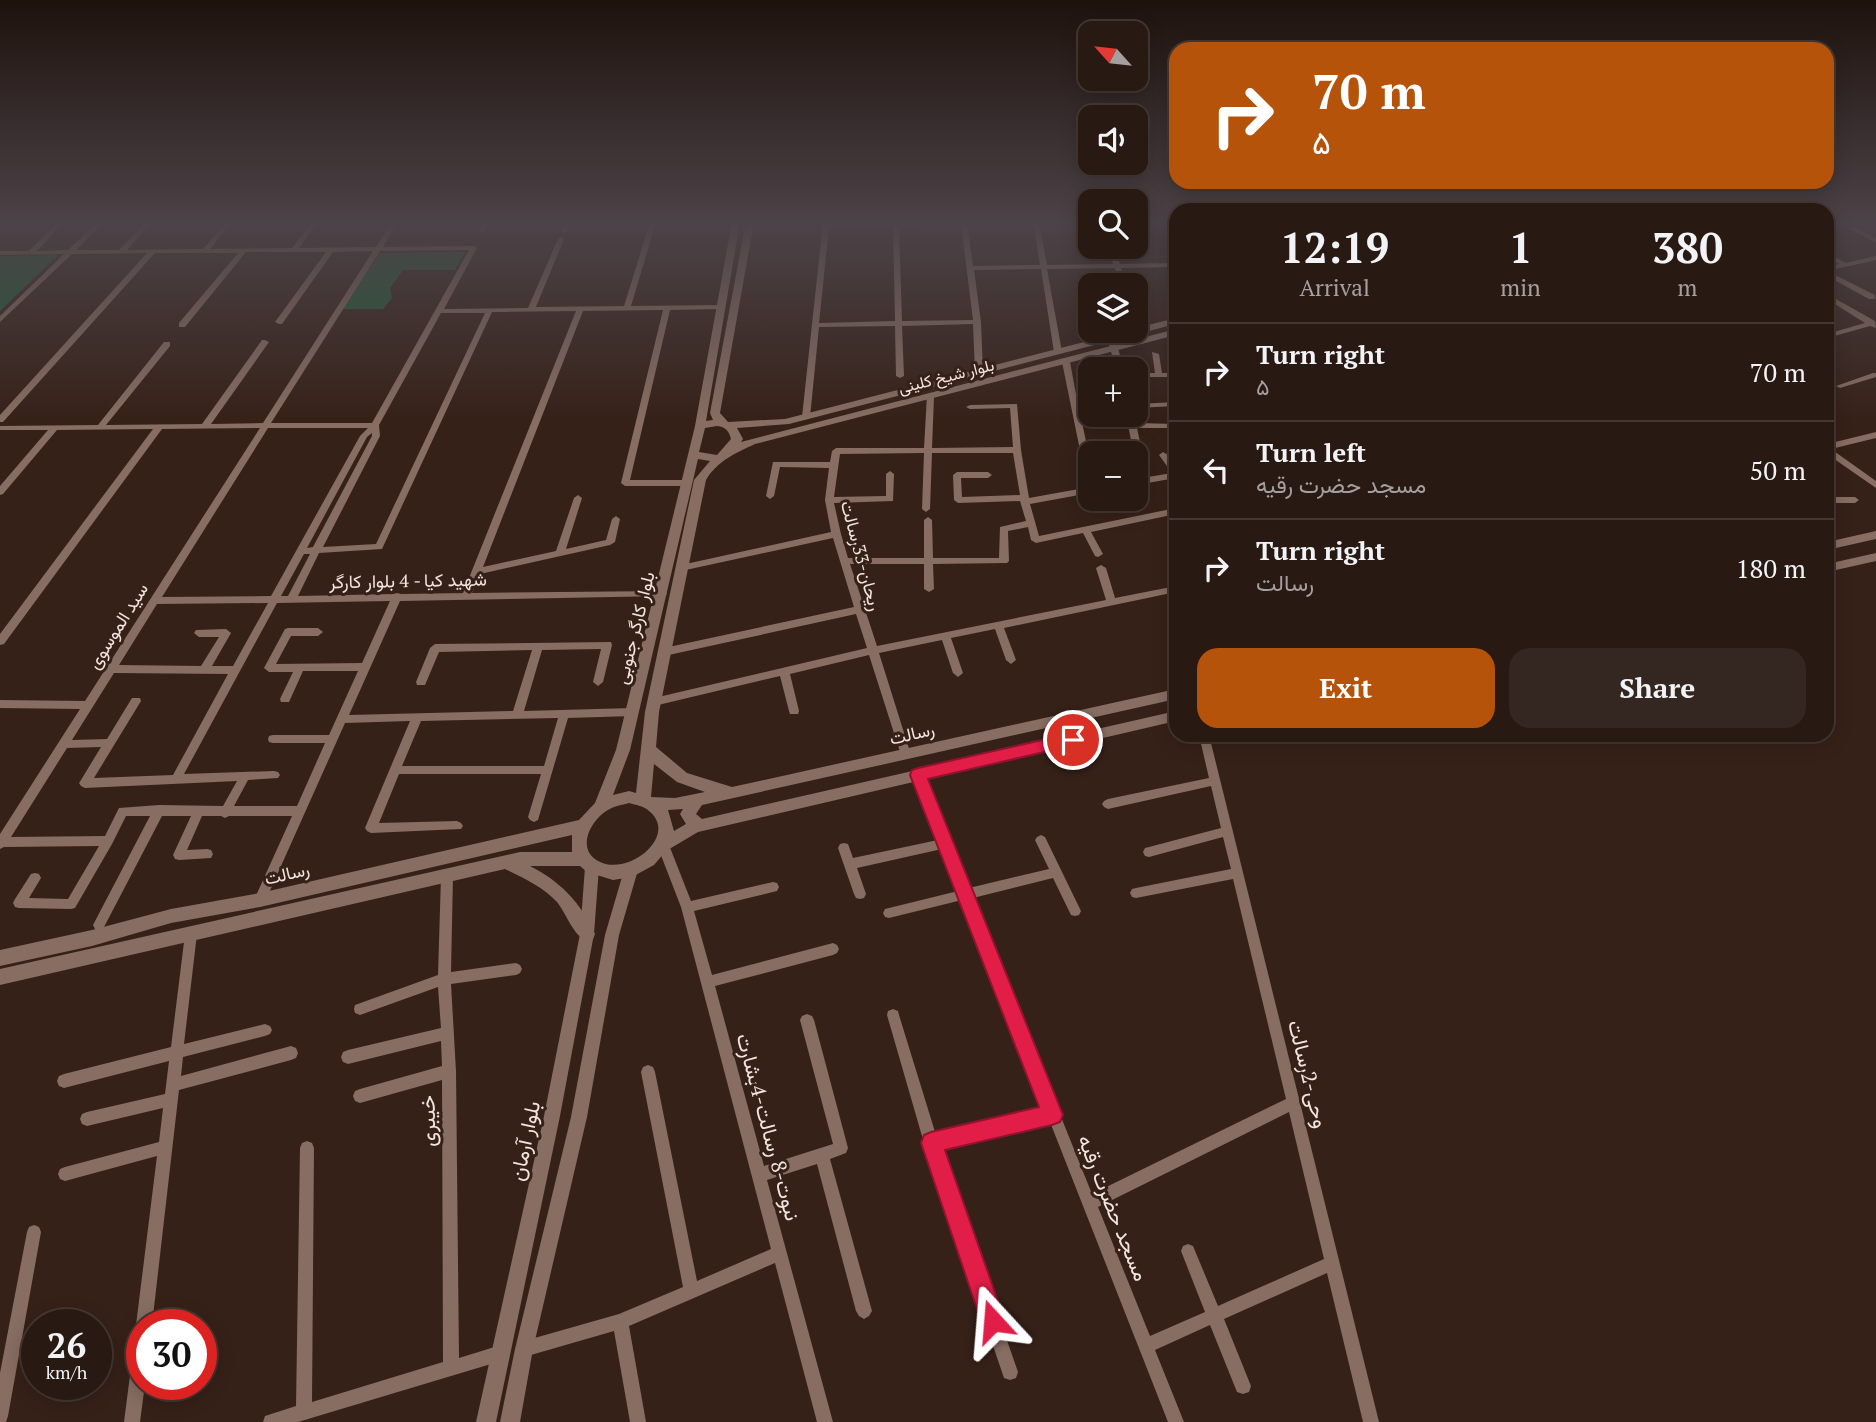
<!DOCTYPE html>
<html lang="en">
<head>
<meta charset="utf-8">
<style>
	body { margin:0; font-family:"PT Serif",Vazirmatn,serif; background:#342620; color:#f1f3f6; height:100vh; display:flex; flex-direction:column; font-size:26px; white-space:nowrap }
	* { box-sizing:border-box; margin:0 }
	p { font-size:23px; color:#a5a09f }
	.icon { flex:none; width:38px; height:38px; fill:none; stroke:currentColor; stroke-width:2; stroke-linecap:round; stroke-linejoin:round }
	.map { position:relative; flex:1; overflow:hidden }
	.drawer { position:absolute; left:1169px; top:203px; width:665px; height:539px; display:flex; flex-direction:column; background:#281912; border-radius:21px; box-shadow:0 4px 18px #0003,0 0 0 2px #443832 }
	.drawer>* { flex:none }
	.top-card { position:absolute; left:1169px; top:42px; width:665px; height:147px; border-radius:21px; box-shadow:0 4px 18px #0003,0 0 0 2px #443832; background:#b45309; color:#fff; overflow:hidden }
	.needle { width:46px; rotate:297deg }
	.tools { position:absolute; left:1078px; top:21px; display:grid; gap:14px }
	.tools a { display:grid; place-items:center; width:70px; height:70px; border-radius:14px; background:#281912; box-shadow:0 4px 18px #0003,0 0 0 2px #443832; font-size:35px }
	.speed { position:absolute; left:21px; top:1309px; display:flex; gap:14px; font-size:35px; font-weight:700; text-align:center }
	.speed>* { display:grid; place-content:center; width:91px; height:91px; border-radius:50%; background:#281912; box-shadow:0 4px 18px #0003,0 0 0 2px #443832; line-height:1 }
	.speed small { font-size:18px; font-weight:400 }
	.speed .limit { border:10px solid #d22; background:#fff; color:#111 }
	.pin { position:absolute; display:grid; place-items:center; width:60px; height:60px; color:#fff; margin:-30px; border:4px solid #fff; border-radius:50%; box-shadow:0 2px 7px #0007 }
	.me { position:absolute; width:77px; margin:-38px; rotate:341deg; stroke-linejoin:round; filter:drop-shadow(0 0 5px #0008) }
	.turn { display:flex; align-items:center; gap:24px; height:147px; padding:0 28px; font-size:32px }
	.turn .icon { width:91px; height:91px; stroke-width:2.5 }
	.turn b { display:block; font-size:49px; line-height:60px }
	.eta { display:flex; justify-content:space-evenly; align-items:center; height:119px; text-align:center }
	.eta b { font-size:42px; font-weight:800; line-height:49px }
	.button { display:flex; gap:14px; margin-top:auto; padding:14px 28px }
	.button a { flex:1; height:80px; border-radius:21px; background:#b45309; color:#fff; font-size:28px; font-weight:800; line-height:80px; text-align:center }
	.button a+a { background:#342620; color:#f1f3f6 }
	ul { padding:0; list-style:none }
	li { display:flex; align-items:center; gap:21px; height:98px; padding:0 28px; border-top:2px solid #443832 }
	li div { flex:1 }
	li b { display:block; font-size:26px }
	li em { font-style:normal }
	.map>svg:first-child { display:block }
	.green { fill:#1f5e38 }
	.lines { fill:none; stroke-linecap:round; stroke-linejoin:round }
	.minor { fill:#876d62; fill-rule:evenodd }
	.tertiary { fill:#876d62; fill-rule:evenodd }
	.secondary { fill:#876d62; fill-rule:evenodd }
	.route { fill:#e11d48; stroke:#92132f; stroke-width:2 }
	.labels { text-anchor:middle; stroke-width:6; stroke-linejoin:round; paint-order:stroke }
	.far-street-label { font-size:16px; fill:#f3e4dd; stroke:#362118 }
	.street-label { font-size:18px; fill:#f3e4dd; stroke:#362118 }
	.near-street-label { font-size:21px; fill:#f3e4dd; stroke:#362118 }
</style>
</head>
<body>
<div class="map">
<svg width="1876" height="1422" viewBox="0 0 1876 1422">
	<rect width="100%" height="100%" fill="#362118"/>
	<path class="green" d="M 465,252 L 455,270 L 403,270 L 390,288 L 392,298 L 383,309 L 341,309 L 380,253 Z
		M 58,255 L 57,256 L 0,311 L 0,256 Z"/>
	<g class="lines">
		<path class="minor" d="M 58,222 L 64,222 L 37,251 L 68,250 L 97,222 L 104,222 L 76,250 L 119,250 L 146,222 L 152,222 L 127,250 L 203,249 L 226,222 L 232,222 L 210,249 L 292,248 L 312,222 L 318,222 L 299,248 L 376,247 L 392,222 L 398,222 L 383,247 L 474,246 L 477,248 L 444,309 L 528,308 L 558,239 L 561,237 L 564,239 L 536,307 L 624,306 L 650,222 L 656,222 L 631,306 L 720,305 L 724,307 L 720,309 L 670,310 L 630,480 L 685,480 L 689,483 L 685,486 L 625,486 L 621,483 L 663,310 L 583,311 L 483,567 L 556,551 L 574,498 L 578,495 L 582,498 L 566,549 L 606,540 L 612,519 L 616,516 L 620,519 L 615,542 L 610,545 L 480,574 L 472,593 L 662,591 L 665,592 L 667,594 L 665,596 L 400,601 L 349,715 L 513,711 L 532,650 L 439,652 L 425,685 L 417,685 L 416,682 L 430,648 L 435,644 L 611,642 L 612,645 L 603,682 L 598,686 L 593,682 L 601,649 L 542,650 L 524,711 L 633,708 L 637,709 L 638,712 L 637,715 L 633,716 L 568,718 L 538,820 L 534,822 L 530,820 L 528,817 L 541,774 L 399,774 L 379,823 L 457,821 L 461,823 L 463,826 L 461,829 L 371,833 L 367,831 L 365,828 L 410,721 L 345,723 L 264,904 L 260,905 L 256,904 L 254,900 L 292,816 L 229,816 L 225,818 L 221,816 L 202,816 L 187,850 L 207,849 L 211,850 L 213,854 L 211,858 L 179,860 L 175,859 L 173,855 L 191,816 L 162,816 L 103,929 L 99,931 L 95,929 L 93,925 L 150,816 L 126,816 L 112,844 L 75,908 L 71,909 L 19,908 L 15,907 L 13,903 L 15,899 L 31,874 L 35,873 L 39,874 L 41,878 L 29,898 L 68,899 L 99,846 L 4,847 L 0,849 L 0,834 L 80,709 L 0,708 L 0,700 L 85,701 L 260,428 L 162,429 L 4,644 L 0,645 L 0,634 L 153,429 L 57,430 L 3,494 L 0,495 L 0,486 L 48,430 L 0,430 L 0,426 L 98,425 L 164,342 L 170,342 L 170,346 L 106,425 L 202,424 L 262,340 L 265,340 L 269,342 L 211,424 L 263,423 L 373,251 L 333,252 L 282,324 L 279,324 L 275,322 L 326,252 L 246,252 L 185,327 L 179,327 L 179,323 L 238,253 L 155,253 L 3,422 L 0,422 L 0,415 L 147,253 L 72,254 L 0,322 L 0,316 L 64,254 L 0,255 L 0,251 L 29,251 ZM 469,250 L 372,423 L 271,423 L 380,251 ZM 576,311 L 463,593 L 401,594 L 397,593 L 393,594 L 298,596 L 319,553 L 382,549 L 492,312 ZM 441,313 L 485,313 L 376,544 L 323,547 L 380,436 L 379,425 ZM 268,428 L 368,428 L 360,436 L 271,596 L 162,597 ZM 372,433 L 372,436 L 313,547 L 307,548 L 367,437 ZM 304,554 L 310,554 L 288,596 L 281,596 ZM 390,601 L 362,663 L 276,664 L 291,636 L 318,636 L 323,632 L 318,628 L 288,628 L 285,629 L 264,668 L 269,672 L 293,672 L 280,699 L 281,702 L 289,702 L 303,671 L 358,671 L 329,735 L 273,735 L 269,736 L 268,739 L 269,742 L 273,743 L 325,743 L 297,806 L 234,806 L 248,780 L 278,778 L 280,775 L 278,772 L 274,771 L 184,774 L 277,603 ZM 268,603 L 233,666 L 212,666 L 231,633 L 226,629 L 196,630 L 194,633 L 199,637 L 219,637 L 201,666 L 119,665 L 157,604 ZM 114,673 L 228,674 L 173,775 L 94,778 L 141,701 L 140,698 L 132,698 L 107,739 L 72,740 ZM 558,718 L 544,766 L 402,766 L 421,721 ZM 101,747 L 81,780 L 79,783 L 81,786 L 85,788 L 237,781 L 223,806 L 159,805 L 119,808 L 105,836 L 11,837 L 67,748 Z
			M 484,222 L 490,222 L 484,232 L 480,232 L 479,231 Z
			M 565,222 L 571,222 L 567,231 L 564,233 L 561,231 Z
			M 823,222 L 967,222 L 973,266 L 1040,265 L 1033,222 L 1039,222 L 1047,265 L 1113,264 L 1109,247 L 1115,247 L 1120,264 L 1176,263 L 1176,267 L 1121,268 L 1126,285 L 1119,285 L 1115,268 L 1047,269 L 1062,352 L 1058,354 L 1054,352 L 1041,269 L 974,270 L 981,322 L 983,372 L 979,374 L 975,372 L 973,324 L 902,326 L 904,376 L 900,378 L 896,376 L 895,326 L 819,327 L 810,417 L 806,419 L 802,417 ZM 961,224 L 973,320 L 902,321 L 899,225 ZM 893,225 L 895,321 L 819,323 L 829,227 Z
			M 1172,222 L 1176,222 L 1176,228 L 1173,226 Z
			M 1850,227 L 1854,227 L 1876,238 L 1876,243 L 1850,229 Z
			M 1827,252 L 1846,263 L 1876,256 L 1876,260 L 1827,271 L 1875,295 L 1875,299 L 1869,299 L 1827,276 L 1827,267 L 1839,264 L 1827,257 Z
			M 1827,294 L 1875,321 L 1876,328 L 1870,326 L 1827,338 L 1827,334 L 1865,323 L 1827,299 Z
			M 1108,336 L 1115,338 L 1124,369 L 1116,369 L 1107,338 Z
			M 1152,352 L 1159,354 L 1162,373 L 1176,373 L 1176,377 L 1136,377 L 1136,373 L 1155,373 Z
			M 1063,360 L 1070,362 L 1078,405 L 1090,405 L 1090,409 L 1079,409 L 1088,450 L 1132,445 L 1126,415 L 1134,415 L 1136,423 L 1176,424 L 1176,428 L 1137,428 L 1141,447 L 1140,449 L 1081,455 L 1062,362 Z
			M 1873,373 L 1876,373 L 1876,377 L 1840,388 L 1836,386 Z
			M 927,395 L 930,395 L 934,397 L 932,448 L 1013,447 L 1010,408 L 970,409 L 966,407 L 970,405 L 1017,404 L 1021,450 L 1029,498 L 1090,487 L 1090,493 L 1030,504 L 1039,536 L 1176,508 L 1176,514 L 1091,532 L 1103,554 L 1098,557 L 1095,556 L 1083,533 L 1036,543 L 1031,540 L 1028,527 L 1008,531 L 1009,561 L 1007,563 L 933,564 L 934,589 L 929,592 L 924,589 L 924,564 L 850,564 L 877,646 L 1106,600 L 1096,568 L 1101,565 L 1106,568 L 1115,598 L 1176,586 L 1176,592 L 1004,628 L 1016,660 L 1011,664 L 1006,660 L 995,629 L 951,638 L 963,673 L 958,677 L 953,673 L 942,640 L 879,653 L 911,755 L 910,758 L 902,758 L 901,755 L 869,655 L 790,674 L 799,711 L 798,714 L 790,714 L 789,711 L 780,676 L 654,706 L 650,705 L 649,702 L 650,699 L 654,698 L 867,648 L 856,614 L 664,656 L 659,652 L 664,648 L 854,607 L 833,538 L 681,571 L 676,568 L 681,565 L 831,532 L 825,500 L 829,468 L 780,467 L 774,496 L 770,499 L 766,496 L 773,462 L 830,462 L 832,451 L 836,448 L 924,448 ZM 924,453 L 922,509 L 926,512 L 930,509 L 932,453 L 1013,453 L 1020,495 L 962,497 L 961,478 L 988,478 L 992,475 L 988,472 L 957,472 L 953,475 L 954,500 L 958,503 L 1020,501 L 1026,521 L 1000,527 L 999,558 L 933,558 L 932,520 L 928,517 L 924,520 L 924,558 L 848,558 L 841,534 L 834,503 L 893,501 L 894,474 L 890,471 L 886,474 L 886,496 L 834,497 L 840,454 Z
			M 1176,402 L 1176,406 L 1136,408 L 1136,404 Z
			M 1876,432 L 1876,438 L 1831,449 L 1876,481 L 1876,488 L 1827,454 L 1827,444 Z
			M 1163,452 C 1173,457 1176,467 1176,478 L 1136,485 L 1136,479 L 1172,473 L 1159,455 Z
			M 1827,497 L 1855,497 L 1859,500 L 1855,503 L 1827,503 Z
			M 1199,735 L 1209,735 L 1379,1422 L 1363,1422 L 1327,1273 L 1224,1319 L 1251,1386 L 1249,1392 L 1243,1394 L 1237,1392 L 1210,1325 L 1155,1350 L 1184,1422 L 1168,1422 L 1050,1122 L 940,1148 L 1018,1372 L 1016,1378 L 1010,1380 L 1004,1378 L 924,1143 L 887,1015 L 888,1011 L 893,1009 L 898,1011 L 899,1015 L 936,1135 L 1045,1110 L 962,900 L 889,918 L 885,917 L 883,913 L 885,909 L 889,908 L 958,891 L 942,849 L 857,868 L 866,894 L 864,898 L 860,899 L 856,898 L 854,894 L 838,848 L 840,844 L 844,843 L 848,844 L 853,858 L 938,840 L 912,775 L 914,772 L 918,771 L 922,772 L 924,775 L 969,888 L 1049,869 L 1035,840 L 1037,837 L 1041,835 L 1045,837 L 1081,911 L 1079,915 L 1075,916 L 1071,915 L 1053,878 L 973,898 L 1092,1194 L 1286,1099 L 1233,879 L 1136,898 L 1132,897 L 1130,893 L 1132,889 L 1136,888 L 1231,869 L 1223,837 L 1149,857 L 1145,856 L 1143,852 L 1145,848 L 1149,847 L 1221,828 L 1211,786 L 1108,809 L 1104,807 L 1102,804 L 1104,801 L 1108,799 L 1209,778 ZM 1289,1112 L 1324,1259 L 1218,1306 L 1193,1246 L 1188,1244 L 1183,1246 L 1181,1251 L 1205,1312 L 1150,1336 L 1098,1207 Z
			M 663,840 L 667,841 L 669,845 L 691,901 L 773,882 L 777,883 L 779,887 L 777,891 L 773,892 L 694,911 L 712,975 L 833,943 L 837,945 L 839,949 L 837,953 L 833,955 L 715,986 L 764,1166 L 833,1144 L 800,1020 L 802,1016 L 807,1014 L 812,1016 L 814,1020 L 848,1148 L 846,1153 L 830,1159 L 872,1311 L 869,1316 L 864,1319 L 859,1316 L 856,1311 L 817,1164 L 767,1180 L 833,1422 L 817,1422 L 775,1263 L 629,1326 L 646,1422 L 630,1422 L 614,1331 L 524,1357 L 518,1355 L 516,1349 L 518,1343 L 524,1341 L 619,1314 L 683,1287 L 641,1072 L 643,1067 L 648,1065 L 653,1067 L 655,1072 L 697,1281 L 771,1249 L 681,907 L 657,845 L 659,841 Z
			M 447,871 L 451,872 L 453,876 L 451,972 L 516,963 L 520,965 L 522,969 L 520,973 L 516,975 L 451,984 L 456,1071 L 459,1358 L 501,1345 L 507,1347 L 509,1353 L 507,1359 L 501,1361 L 298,1422 L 263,1422 L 265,1416 L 296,1406 L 300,1148 L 302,1143 L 307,1141 L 312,1143 L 314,1148 L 312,1402 L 443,1362 L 442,1080 L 360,1103 L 355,1101 L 353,1096 L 355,1091 L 360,1089 L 442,1066 L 441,1041 L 348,1064 L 343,1062 L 341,1057 L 343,1052 L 348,1050 L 441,1028 L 438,987 L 360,1015 L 355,1013 L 354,1009 L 355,1005 L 438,975 L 441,876 L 443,872 Z
			M 191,928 L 195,930 L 197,934 L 184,1044 L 265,1024 L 270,1026 L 272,1030 L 270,1034 L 265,1036 L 183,1057 L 181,1076 L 291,1046 L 296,1048 L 298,1053 L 296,1058 L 291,1060 L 179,1090 L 152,1325 L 142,1325 L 142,1332 L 139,1330 L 136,1325 L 157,1156 L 65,1181 L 60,1179 L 58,1174 L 60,1169 L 65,1167 L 159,1142 L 163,1108 L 87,1126 L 82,1124 L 80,1119 L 82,1114 L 87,1112 L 165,1094 L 169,1061 L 64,1088 L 59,1086 L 57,1081 L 59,1076 L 64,1074 L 171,1047 L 185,934 L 187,930 Z
			M 34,1225 L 39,1227 L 41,1232 L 8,1416 L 6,1422 L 0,1422 L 0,1373 L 27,1232 L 29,1227 Z
			M 142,1336 L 142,1384 L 145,1384 L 140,1422 L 124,1422 L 134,1344 L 136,1338 Z"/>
		<path class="tertiary" d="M 592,861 L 597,863 L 599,867 L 594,934 L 560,1116 L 496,1422 L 476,1422 L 544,1116 L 580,934 L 585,867 L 587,863 Z
			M 631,864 L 636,866 L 638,870 L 619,935 L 587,1117 L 533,1349 L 520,1422 L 500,1422 L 515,1349 L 571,1117 L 605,935 L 624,870 L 626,866 Z"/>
		<path class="secondary" d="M 732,222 L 740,222 L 706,421 L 713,420 L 710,413 L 746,222 L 754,222 L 720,413 L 728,422 L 785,419 L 1127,331 L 1136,331 L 1136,328 L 1176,318 L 1176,324 L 789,424 L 737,428 L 743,439 L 741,442 L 1176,329 L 1176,335 L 755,444 C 736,453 717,461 706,480 L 659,712 L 656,747 L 687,773 L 732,787 L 1176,689 L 1176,699 L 702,805 L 696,814 L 702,819 L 1176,711 L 1176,721 L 698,832 L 666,851 L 654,865 L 632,877 L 613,880 L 587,872 L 580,866 L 530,866 C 560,881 581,903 595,934 L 593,939 L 587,941 C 574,937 566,913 557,902 C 543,887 524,878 505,869 L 0,985 L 0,969 L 520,852 L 572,852 L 572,835 L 260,907 L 171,923 L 92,946 L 0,966 L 0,950 L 92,930 L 171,909 L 260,893 L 579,820 L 595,803 L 616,750 L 695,426 ZM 717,426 C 726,427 729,431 731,439 L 717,455 L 699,452 L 705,428 ZM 698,459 L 710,461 L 694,480 L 645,712 L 636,793 L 629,791 L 613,795 L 630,750 ZM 654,764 L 677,782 L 705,792 L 675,798 L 651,797 ZM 629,803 C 636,805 644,806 649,811 C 679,835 630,876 600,862 C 575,851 590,820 608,810 C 614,806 622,805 629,803 ZM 683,809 L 680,814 L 686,824 L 674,831 L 668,810 Z
			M 1876,531 L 1876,539 L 1827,550 L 1827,542 Z
			M 1876,553 L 1876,561 L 1827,572 L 1827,564 Z"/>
	</g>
	<linearGradient id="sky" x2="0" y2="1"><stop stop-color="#1e120d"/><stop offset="0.53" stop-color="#4c4348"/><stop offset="1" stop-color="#4c4348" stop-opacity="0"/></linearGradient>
	<rect width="1876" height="421" fill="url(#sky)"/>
	<path class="route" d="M 1073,733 L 1081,740 L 1079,744 L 928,779 L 1063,1115 L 1060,1122 L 1052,1125 L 945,1150 L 1005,1321 L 1001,1329 L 993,1333 L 984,1329 L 981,1321 L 921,1143 L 924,1135 L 931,1132 L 1039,1107 L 910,775 L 912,770 L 918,768 Z"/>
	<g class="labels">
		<g class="far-street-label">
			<text transform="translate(946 376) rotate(-14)" y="6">بلوار شیخ کلینی</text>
		</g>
		<g class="street-label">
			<text transform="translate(861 556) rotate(75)" y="6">ریحان-33رسالت</text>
			<text transform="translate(408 581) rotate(-1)" y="6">شهید کیا - 4 بلوار کارگر</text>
			<text transform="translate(118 626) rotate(-58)" y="6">سید الموسوی</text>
			<text transform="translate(635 628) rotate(-76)" y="6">بلوار کارگر جنوبی</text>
			<text transform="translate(912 734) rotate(-13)" y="6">رسالت</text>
			<text transform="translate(287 874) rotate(-13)" y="6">رسالت</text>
		</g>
		<g class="near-street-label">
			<text transform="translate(1308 1074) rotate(76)" y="7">وحی-2رسالت</text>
			<text transform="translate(428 1121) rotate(-91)" y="7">خیبری</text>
			<text transform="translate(768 1127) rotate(75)" y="7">نبوت-8 رسالت-4بشارت</text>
			<text transform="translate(525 1141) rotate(-78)" y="7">بلوار آرمان</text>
			<text transform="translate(1113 1208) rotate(68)" y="7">مسجد حضرت رقیه</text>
		</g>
	</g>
</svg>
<div class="tools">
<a><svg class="needle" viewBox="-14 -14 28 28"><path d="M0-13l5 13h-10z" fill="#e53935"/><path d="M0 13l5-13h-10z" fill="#a5a09f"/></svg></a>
<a><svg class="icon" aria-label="sound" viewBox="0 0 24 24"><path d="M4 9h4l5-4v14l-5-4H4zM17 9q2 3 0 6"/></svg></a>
<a><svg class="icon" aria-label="search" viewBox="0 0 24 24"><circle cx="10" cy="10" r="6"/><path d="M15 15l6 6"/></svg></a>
<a><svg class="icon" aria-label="layers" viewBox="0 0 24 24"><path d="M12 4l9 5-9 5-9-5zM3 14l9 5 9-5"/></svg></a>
<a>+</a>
<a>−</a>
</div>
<div class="speed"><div>26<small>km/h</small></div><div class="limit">30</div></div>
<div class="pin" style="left:1073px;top:740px;background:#d93025"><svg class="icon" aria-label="arrive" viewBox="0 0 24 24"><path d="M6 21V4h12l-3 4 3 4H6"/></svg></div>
<svg class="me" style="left:993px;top:1321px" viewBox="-20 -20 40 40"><path d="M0-17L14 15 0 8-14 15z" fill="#e11d48" stroke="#fff" stroke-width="4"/></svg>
<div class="top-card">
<div class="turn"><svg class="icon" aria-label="right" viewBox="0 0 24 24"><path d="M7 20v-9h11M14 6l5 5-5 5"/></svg><div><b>70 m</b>۵</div></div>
</div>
<section class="drawer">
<div class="eta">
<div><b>12:19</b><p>Arrival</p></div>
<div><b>1</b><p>min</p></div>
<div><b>380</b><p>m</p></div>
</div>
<ul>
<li><svg class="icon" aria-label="right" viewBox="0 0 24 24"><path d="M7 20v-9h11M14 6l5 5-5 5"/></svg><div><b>Turn right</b><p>۵</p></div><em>70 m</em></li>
<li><svg class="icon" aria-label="left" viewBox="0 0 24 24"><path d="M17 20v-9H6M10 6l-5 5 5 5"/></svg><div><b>Turn left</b><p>مسجد حضرت رقیه</p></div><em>50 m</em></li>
<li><svg class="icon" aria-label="right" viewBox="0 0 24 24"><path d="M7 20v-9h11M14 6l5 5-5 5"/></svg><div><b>Turn right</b><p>رسالت</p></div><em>180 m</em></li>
</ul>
<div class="button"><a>Exit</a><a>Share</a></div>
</section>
</div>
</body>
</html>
